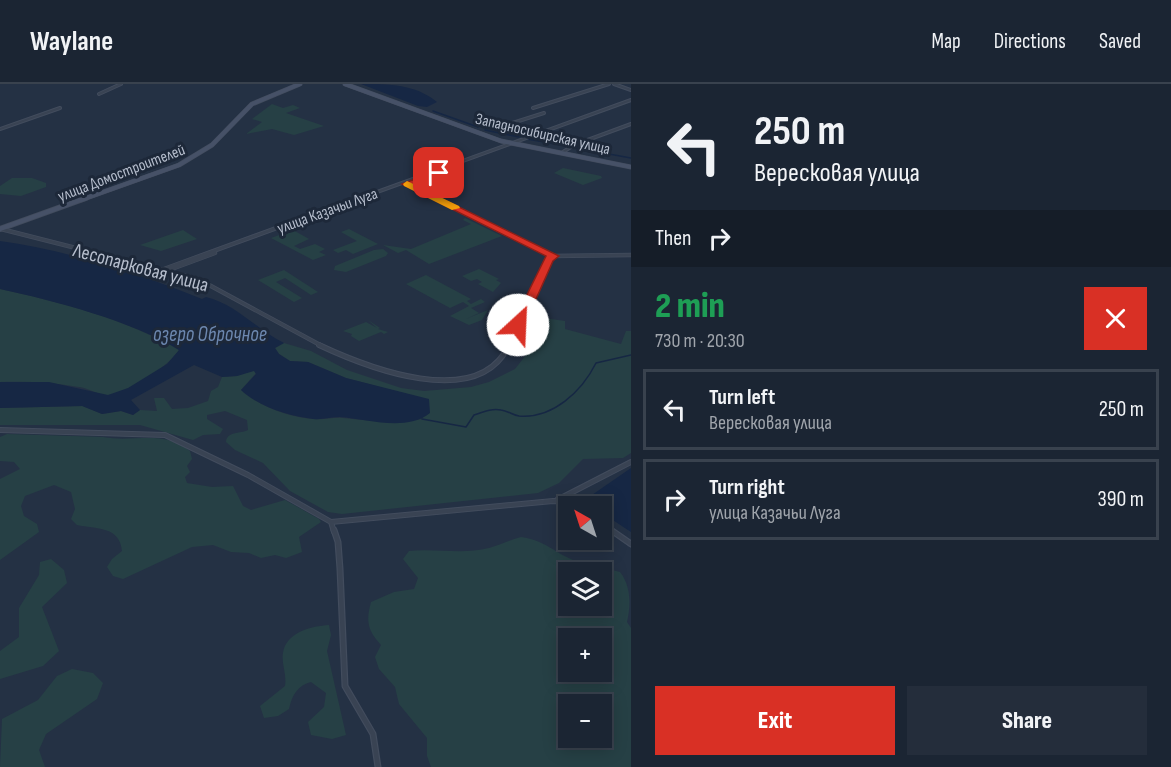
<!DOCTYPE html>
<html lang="en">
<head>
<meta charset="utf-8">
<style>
	body { margin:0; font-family:"Sofia Sans Condensed",sans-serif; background:#242d3b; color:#f1f3f6; height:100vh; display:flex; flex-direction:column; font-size:22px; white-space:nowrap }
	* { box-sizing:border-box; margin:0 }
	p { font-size:20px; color:#a0a5ac }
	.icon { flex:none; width:33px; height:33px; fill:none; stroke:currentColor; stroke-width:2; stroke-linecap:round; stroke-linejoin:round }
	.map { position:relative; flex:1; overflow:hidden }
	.details { display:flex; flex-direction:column; background:#1b2533; width:540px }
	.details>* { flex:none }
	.guide { background:#1b2533; color:#f1f3f6; overflow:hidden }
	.needle { width:39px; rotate:321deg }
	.tools { position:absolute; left:558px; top:412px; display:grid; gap:12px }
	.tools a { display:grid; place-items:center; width:54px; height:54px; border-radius:0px; background:#1b2533; box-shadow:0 3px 15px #0003,0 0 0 2px #39424e; font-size:30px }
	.pin { position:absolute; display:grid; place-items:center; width:51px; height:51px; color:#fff; margin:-26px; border-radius:12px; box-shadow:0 3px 9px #0006 }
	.me { position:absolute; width:66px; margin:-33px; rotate:25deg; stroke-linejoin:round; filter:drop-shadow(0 0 4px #0008) }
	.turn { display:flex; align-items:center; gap:21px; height:126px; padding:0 24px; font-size:27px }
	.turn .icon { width:78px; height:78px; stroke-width:2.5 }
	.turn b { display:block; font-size:42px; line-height:51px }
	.then { display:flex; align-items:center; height:57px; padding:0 24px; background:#0003; gap:12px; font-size:22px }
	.round { display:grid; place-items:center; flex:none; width:63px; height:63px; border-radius:0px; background:#242d3b }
	.head { display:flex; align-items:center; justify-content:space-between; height:102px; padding:0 24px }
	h1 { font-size:36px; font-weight:800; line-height:45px; color:#1e9e55 }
	.button { display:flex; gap:12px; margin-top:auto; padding:12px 24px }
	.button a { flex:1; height:69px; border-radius:0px; background:#d93025; color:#fff; font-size:24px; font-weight:800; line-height:69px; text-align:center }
	.button a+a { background:#242d3b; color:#f1f3f6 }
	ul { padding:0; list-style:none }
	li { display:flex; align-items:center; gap:18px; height:81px; margin:0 12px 9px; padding:0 12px; border:3px solid #39424e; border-radius:0px }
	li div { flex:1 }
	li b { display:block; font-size:22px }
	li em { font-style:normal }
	header { display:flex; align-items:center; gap:36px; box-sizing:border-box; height:84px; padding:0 30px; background:#1b2533; border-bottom:2px solid #39424e }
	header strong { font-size:28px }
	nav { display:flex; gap:33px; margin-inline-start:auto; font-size:21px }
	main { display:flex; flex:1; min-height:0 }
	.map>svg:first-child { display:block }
	.green { fill:#264045; fill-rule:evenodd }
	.water { fill:#162744 }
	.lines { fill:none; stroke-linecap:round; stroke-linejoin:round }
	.stream { stroke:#162744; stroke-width:1.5 }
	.street-far3-casing { stroke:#424c5d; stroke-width:4 }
	.street-far2-casing { stroke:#424c5d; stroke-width:4.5 }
	.street-far1-casing { stroke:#424c5d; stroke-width:6 }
	.street-casing { stroke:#424c5d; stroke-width:7 }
	.secondary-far1-casing { stroke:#424c5d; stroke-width:5 }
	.secondary-casing { stroke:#424c5d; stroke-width:6 }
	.street-far3 { stroke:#394353; stroke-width:2 }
	.street-far2 { stroke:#394353; stroke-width:3 }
	.street-far1 { stroke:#394353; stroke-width:4 }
	.street { stroke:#394353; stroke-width:4.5 }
	.secondary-far1 { stroke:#465167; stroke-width:4 }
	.secondary { stroke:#465167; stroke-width:4.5 }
	.route { fill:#d93025; stroke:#8d1f18; stroke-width:1.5 }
	.slow { fill:#f59e0b }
	.labels { text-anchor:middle; stroke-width:6; stroke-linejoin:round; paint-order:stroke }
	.far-street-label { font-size:16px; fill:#b6becd; stroke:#1d2839 }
	.street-label { font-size:20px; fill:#b6becd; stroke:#1d2839 }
	.water-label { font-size:21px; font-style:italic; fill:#6c87af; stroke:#1d2839 }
</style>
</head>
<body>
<header>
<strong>Waylane</strong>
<nav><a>Map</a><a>Directions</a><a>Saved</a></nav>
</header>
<main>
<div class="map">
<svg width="631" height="683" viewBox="0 0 631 683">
	<rect width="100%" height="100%" fill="#243144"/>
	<path class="green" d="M 272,20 L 283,24 L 293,21 L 300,24 L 286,29 L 324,42 L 294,51 L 272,45 L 246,50 L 262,38 L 252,35 Z
		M 563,84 L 601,92 L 602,94 L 583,101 L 554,89 Z
		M 12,94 L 32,94 L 46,99 L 46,103 L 21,112 L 0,110 L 0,102 Z
		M 465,134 L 502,152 L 429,180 L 406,166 L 398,169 L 383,161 L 411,165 L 471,140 L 463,136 Z
		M 349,145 L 378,160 L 353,170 L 346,166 L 338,169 L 333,166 L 357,157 L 341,148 Z
		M 183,146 L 197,155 L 161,167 L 140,161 Z
		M 293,146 L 309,155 L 294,162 L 300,165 L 315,160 L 325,165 L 319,168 L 326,171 L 313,176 L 271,154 Z
		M 383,165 L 388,169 L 386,172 L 346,188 L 334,186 L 335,182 L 374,166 Z
		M 479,185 L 499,195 L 496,196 L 501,199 L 493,208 L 478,200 L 482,198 L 477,195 L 471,197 L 462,192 Z
		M 284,186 L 318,208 L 311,211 L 285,194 L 276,198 L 302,214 L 294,218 L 258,196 Z
		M 426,191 L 471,215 L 467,217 L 471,220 L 481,215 L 485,218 L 471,224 L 479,229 L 466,235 L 488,226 L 482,236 L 469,241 L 450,232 L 469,222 L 463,218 L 450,224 L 406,200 Z
		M 0,205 C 60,218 126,235 179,266 C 171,281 123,312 106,311 C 96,310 88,304 79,303 C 53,298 26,297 0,298 Z
		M 537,233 L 565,237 L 565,245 L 621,260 L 626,247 L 631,247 L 631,369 L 623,374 L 583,375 L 559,399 L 538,409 L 342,430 L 328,428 L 290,407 L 263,379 L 235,366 L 226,358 C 227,347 240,350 248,346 L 247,336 L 225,327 L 207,331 L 207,335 L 223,345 L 220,350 L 203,351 L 193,356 L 140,341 L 0,341 L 0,324 L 83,322 L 102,330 L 121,327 L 133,331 L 140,326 L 157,327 L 154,314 L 164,314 L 172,325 L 188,324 L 208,317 L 211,307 L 218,303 L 222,293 L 237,292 L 254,286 L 256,289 L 241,306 C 258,322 291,334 315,335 C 324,336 333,333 343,334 C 370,337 395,339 422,335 L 429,316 L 346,294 L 308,278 L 290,277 L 279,270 L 275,264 L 284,259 L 311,267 L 347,286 L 401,304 L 424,307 L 471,303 L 489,298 L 515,285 L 526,271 Z
		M 368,236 L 380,244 L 378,245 L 388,248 L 384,250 L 381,248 L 359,257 L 351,252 L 352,250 L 343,247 L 366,238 L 377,244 Z
		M 7,350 L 103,353 C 133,359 165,345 190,367 L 192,375 L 187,382 L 190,388 L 185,393 L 187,399 L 212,403 L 233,402 L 243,422 L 251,426 L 285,416 L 319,435 L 321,438 L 299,453 L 302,468 L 286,474 L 275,471 L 261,474 L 249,469 L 231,468 L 213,461 L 192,463 L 123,495 L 113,492 L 107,483 L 112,475 L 122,467 C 120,442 96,445 77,441 L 71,435 L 75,425 L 71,408 L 54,401 L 25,412 L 21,422 L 24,432 L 37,440 L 39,448 L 0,476 L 0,395 L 20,385 L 14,378 L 0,377 L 0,353 Z
		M 521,453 C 546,457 552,467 573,476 C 589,483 604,484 620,488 C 631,502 631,521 627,538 L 631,544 L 631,683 L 431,683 L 427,672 L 427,654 L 399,620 L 395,603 L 379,585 L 375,573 L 381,561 C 367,546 366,537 371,518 L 394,508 L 414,505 L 418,494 L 403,475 L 409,467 C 435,464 462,471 489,464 C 500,461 510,456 521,453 ZM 568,489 L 602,489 L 602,522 L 568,522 ZM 568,555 L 602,555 L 602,588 L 568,588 ZM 568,621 L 602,621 L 602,654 L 568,654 Z
		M 51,475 L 64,486 L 67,499 L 42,523 L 59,567 L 43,582 L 0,595 L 0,567 L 19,553 L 19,524 L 39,491 L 40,478 Z
		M 329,541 L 331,551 L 327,567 L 346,651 L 332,655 L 311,651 L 308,638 L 324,623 L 326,609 L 311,598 C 298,601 292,611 289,625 L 278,632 L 264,634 L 260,622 L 285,602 C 287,590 281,579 283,569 C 286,548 312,542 329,541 Z
		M 72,585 L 93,589 L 103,599 L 97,615 L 46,650 L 39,666 L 45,683 L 0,683 L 2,635 L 38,616 L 57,592 Z"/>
	<path class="water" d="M 361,0 C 389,0 415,0 437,18 L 427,23 L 418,22 Z
		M 0,157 C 66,166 141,190 202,215 L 206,213 C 236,220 257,246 284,259 L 275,264 L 279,270 L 290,277 L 308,278 L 346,294 L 429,315 L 430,329 C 406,348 367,335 340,333 C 331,333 322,336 313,335 C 289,332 259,323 241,306 L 256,290 L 254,287 L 237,292 L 222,293 L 194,281 L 131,316 L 140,326 L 133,331 L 121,327 L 102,330 L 82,322 L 0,324 L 0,298 L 49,298 L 108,311 L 128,304 L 167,280 L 179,266 C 135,238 52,216 0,205 Z
		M 631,384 L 631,448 L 602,429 L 602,423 L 590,421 L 589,413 Z"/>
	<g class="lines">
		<path class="stream" d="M 433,27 L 478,43
			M 485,46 L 519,53
			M 527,55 L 567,62
			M 576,64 L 602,68
			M 584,64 L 591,59
			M 609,70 L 631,74
			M 422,335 L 466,343 L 474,331 C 483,328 492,324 501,326 C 508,327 513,331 519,332 C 553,335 582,307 596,279 L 631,271"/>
		<defs>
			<path id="street-far3" d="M 614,0 L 631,6
				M 99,10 L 121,0
				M 533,24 L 609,0
				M 0,45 L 60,24
				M 526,52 L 503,42 L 544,29
				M 563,68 L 574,61 L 631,40
				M 403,99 L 438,116
				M 355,116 L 631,16"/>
			<path id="street-far2" d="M 435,114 L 553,172
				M 1,145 L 198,195 L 322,262
				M 553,172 L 631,171
				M 164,185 L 359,114
				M 169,186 L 215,169
				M 509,262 L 549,175 L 553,172"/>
			<path id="street-far1" d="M 319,261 C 366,283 478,328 509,261
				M 0,346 L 165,351 L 248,391 L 331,438 L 334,448
				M 557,416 L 631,378
				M 331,438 L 553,417 L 566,418 L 575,423
				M 602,440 L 613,448"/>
			<path id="street" d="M 334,446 L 338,458 L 340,485 L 345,602 L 373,650 L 378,683
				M 611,446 L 631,460"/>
			<path id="secondary-far1" d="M 345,0 L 501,57 L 631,83
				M 81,116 L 179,81 L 212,61 L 252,20 L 300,0"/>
			<path id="secondary" d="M 0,145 L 86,114"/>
		</defs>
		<use href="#street-far3" class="street-far3-casing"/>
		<use href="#street-far2" class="street-far2-casing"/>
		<use href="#street-far1" class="street-far1-casing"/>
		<use href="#street" class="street-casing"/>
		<use href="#secondary-far1" class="secondary-far1-casing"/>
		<use href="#secondary" class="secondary-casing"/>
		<use href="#street-far3" class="street-far3"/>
		<use href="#street-far2" class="street-far2"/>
		<use href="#street-far1" class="street-far1"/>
		<use href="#street" class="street"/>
		<use href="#secondary-far1" class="secondary-far1"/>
		<use href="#secondary" class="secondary"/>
	</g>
	<path class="route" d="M 436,87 L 443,89 L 414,101 L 559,172 L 553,177 L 523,244 L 512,241 L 546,172 L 402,100 Z"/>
	<path class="slow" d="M 407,97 L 459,122 L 460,124 L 452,126 L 404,102 L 403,100 Z"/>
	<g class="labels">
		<g class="far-street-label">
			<text transform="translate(543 49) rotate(13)" y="6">Западносибирская улица</text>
			<text transform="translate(121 88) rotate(-21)" y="6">улица Домостроителей</text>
			<text transform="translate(327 126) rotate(-20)" y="6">улица Казачьи Луга</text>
		</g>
		<g class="street-label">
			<text transform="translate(141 183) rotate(15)" y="7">Лесопарковая улица</text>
		</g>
		<g class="water-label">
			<text x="210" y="257">озеро Оброчное</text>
		</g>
	</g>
</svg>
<div class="tools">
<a><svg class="needle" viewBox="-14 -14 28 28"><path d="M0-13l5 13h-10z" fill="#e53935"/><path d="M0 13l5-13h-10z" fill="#a0a5ac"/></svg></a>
<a><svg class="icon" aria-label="layers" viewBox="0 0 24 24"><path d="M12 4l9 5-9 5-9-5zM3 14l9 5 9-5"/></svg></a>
<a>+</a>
<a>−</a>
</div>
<div class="pin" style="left:439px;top:89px;background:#d93025"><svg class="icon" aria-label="arrive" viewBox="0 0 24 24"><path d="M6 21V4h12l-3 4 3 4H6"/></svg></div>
<svg class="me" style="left:518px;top:241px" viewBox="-20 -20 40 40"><circle r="19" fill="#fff"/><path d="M0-13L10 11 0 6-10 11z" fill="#d93025"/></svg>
</div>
<section class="details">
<div class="guide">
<div class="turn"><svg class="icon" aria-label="left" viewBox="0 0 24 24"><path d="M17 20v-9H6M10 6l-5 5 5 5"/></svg><div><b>250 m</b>Вересковая улица</div></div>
<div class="then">Then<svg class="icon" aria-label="right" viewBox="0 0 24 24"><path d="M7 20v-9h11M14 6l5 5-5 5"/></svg></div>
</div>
<div class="head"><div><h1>2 min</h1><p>730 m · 20:30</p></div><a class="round" style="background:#d93025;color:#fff"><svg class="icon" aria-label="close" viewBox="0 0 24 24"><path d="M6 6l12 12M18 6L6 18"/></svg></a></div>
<ul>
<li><svg class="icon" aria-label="left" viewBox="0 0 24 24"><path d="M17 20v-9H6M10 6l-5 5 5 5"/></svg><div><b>Turn left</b><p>Вересковая улица</p></div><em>250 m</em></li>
<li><svg class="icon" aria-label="right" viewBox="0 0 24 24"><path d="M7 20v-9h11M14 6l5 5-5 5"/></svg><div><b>Turn right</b><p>улица Казачьи Луга</p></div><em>390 m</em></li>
</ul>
<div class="button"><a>Exit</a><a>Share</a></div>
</section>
</main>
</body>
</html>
